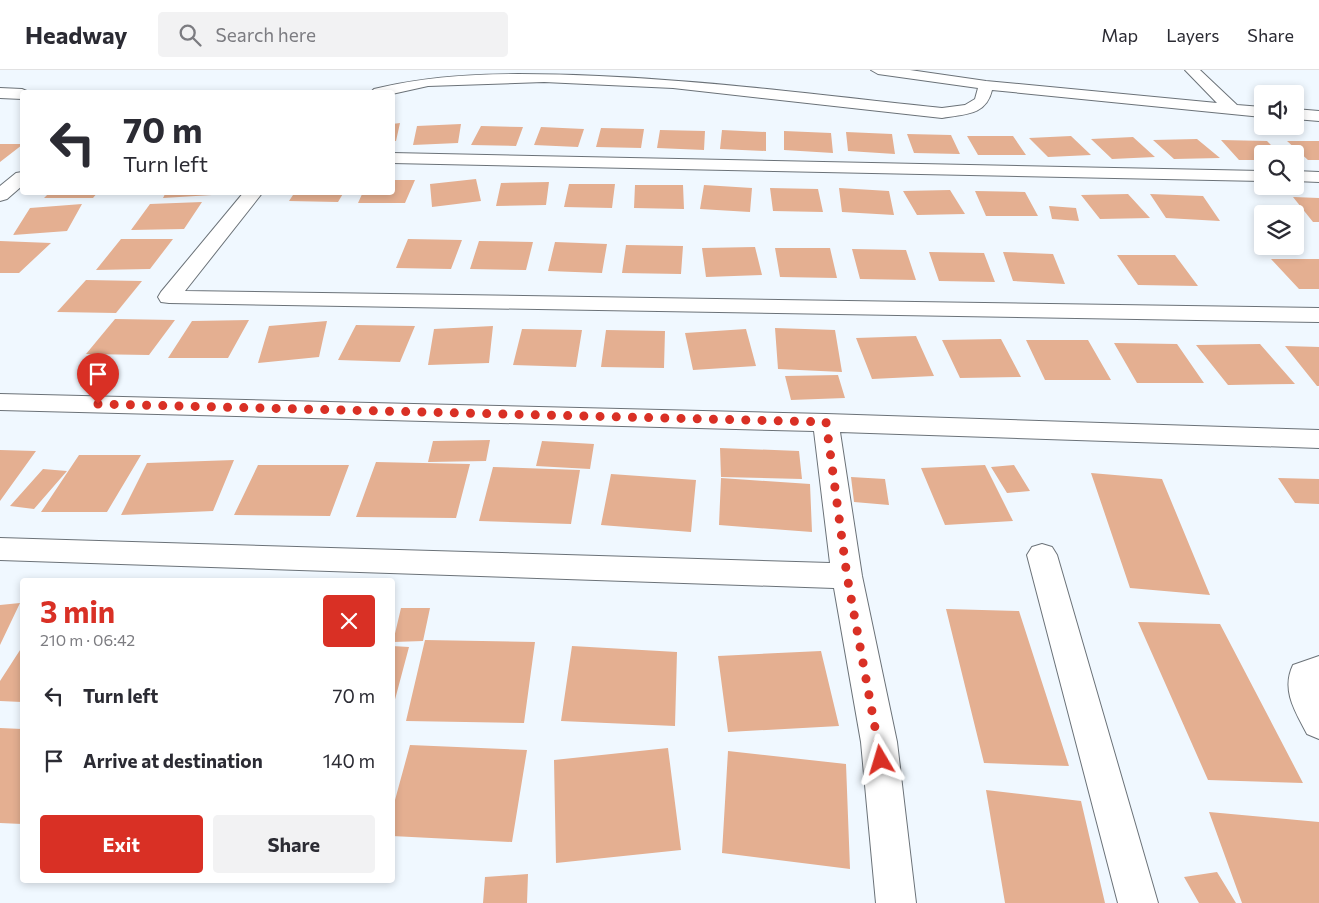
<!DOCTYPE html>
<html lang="en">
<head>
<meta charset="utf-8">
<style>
	body { margin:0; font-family:Commissioner,sans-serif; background:#f2f2f3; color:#2b2b33; height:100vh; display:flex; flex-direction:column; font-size:19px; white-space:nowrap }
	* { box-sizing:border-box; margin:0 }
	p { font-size:16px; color:#7c7c81 }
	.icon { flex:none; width:28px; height:28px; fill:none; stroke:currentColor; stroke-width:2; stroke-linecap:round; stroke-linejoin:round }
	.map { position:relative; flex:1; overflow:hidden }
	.details { position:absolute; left:20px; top:508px; width:375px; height:305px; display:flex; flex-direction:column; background:#fff; border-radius:5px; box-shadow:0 2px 8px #0003 }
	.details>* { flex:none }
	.guide { position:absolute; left:20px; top:20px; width:375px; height:105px; border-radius:5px; box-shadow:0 2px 8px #0003; background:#fff; color:#2b2b33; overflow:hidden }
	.controls { position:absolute; left:1254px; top:15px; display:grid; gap:10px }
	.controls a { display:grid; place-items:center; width:50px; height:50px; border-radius:5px; background:#fff; box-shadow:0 2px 8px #0003; font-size:25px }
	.pin { position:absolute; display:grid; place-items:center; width:42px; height:42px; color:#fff; margin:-51px -21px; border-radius:50% 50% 50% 0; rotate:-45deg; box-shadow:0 0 5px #0007 }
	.pin .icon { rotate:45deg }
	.me { position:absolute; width:55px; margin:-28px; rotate:353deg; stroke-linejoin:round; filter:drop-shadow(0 0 4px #0008) }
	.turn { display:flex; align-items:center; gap:18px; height:105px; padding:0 20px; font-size:22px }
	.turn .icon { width:65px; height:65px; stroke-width:2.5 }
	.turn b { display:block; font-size:35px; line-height:42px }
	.round { display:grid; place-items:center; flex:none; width:52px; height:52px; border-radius:5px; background:#f2f2f3 }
	.head { display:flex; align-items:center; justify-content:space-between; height:85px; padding:0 20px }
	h1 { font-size:30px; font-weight:700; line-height:38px; color:#d93025 }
	.primary-button { display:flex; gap:10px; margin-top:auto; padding:10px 20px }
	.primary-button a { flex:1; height:58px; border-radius:5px; background:#d93025; color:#fff; font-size:20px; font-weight:700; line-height:58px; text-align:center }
	.primary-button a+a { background:#f2f2f3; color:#2b2b33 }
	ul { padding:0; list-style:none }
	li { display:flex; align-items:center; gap:15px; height:65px; padding:0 20px }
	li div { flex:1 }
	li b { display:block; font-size:19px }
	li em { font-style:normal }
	header { display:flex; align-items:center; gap:30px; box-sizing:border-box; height:70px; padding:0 25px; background:#fff; border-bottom:1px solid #e1e1e2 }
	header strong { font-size:24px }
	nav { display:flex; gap:28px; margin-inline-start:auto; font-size:18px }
	.search { width:350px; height:45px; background:#f2f2f3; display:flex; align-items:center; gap:12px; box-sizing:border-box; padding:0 18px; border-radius:5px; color:#7c7c81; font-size:19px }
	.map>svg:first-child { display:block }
	.building { fill:#e4af91 }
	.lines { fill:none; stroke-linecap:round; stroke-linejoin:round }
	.street-casing { stroke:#6b7278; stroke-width:2 }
	.street { fill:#fff; fill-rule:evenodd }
	.route { stroke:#d93025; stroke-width:9; stroke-dasharray:0 16.2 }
</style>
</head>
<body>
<header>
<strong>Headway</strong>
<div class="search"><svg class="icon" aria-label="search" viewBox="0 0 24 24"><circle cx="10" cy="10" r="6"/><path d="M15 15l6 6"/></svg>Search here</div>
<nav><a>Map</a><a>Layers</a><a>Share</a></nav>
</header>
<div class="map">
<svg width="1319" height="833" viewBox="0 0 1319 833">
	<rect width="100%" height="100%" fill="#f0f8ff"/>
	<path class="building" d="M 400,53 L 396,71 L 392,71 L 392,54 Z
		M 461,54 L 458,73 L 413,75 L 417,56 Z
		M 481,56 L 523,57 L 516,76 L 471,75 Z
		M 541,57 L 584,59 L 578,77 L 534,75 Z
		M 601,58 L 644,59 L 641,78 L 596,77 Z
		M 660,60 L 705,61 L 704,80 L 657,78 Z
		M 722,60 L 766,62 L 766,81 L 720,79 Z
		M 784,61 L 831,63 L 833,83 L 784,80 Z
		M 846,62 L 892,64 L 895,84 L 848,81 Z
		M 907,64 L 951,65 L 960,84 L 914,83 Z
		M 967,66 L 1013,66 L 1026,85 L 978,85 Z
		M 1071,66 L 1091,85 L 1048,87 L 1029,68 Z
		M 1133,67 L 1155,87 L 1112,89 L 1091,69 Z
		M 1197,69 L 1220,88 L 1174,89 L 1153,70 Z
		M 1221,70 L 1267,71 L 1280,84 L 1262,84 L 1262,90 L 1239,90 Z
		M 1287,71 L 1319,71 L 1319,90 L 1308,90 Z
		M 0,74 L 22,74 L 22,75 L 0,92 Z
		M 476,109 L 481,131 L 432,137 L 430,114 Z
		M 392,110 L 415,110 L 405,133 L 358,133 L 363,122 L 392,122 Z
		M 549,112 L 546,135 L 496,136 L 501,113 Z
		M 569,114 L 615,114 L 612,138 L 564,137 Z
		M 635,115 L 683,115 L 684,139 L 634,138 Z
		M 704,115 L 752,118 L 750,142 L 700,139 Z
		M 770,118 L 818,119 L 823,142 L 773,141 Z
		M 839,118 L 889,121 L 894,145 L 842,142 Z
		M 950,120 L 965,144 L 917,145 L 903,121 Z
		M 975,121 L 1025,122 L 1038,146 L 986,146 Z
		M 50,122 L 98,122 L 93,128 L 44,128 Z
		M 166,122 L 213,122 L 212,125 L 163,128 Z
		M 295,122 L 344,122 L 338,132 L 289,131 Z
		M 1128,124 L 1150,148 L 1100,149 L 1081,125 Z
		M 1150,124 L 1203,126 L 1220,151 L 1166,148 Z
		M 1293,127 L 1319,128 L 1319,152 L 1313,152 Z
		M 202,132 L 184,159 L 131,160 L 150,134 Z
		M 82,134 L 67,161 L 13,165 L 30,138 Z
		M 1049,136 L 1076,138 L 1079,151 L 1052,149 Z
		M 121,169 L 173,169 L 150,199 L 96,200 Z
		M 408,169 L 462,170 L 451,199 L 396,198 Z
		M 0,171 L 51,173 L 19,203 L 0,203 Z
		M 479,171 L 533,172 L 526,200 L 470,199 Z
		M 555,172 L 607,174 L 602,203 L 548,201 Z
		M 626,175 L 683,176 L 681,204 L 622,203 Z
		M 755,177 L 762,205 L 706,207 L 702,178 Z
		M 775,178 L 830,178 L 837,208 L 780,207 Z
		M 852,179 L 906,180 L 916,210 L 860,209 Z
		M 929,182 L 984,183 L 995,212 L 939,211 Z
		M 1003,182 L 1053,184 L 1065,214 L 1013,211 Z
		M 1117,185 L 1175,185 L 1198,216 L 1138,215 Z
		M 1271,189 L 1319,189 L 1319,219 L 1299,219 Z
		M 86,210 L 142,211 L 116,243 L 57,242 Z
		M 115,249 L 175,250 L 149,285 L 86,284 Z
		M 249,250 L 228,288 L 168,288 L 192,251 Z
		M 327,251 L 319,287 L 258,293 L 269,256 Z
		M 356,255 L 415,256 L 400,292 L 338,290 Z
		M 493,256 L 489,293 L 428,295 L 434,259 Z
		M 775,258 L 835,260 L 842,302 L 778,299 Z
		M 522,259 L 582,260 L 576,297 L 513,295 Z
		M 746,259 L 756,296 L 693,300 L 685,263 Z
		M 606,260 L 665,261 L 664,298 L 601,297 Z
		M 916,266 L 934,306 L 872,309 L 856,268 Z
		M 1001,269 L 1021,307 L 960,308 L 942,270 Z
		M 1026,270 L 1088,270 L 1111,310 L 1045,310 Z
		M 1114,273 L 1177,274 L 1204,313 L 1137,313 Z
		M 1260,274 L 1295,314 L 1228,315 L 1196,275 Z
		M 1285,276 L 1319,277 L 1319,316 L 1317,316 Z
		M 838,305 L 845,328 L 791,330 L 785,306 Z
		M 490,370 L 486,391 L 428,392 L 433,371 Z
		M 542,371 L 594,374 L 590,399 L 536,396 Z
		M 720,378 L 799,381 L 802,409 L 721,407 Z
		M 0,380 L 36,381 L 0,431 Z
		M 79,385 L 141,385 L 107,442 L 41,442 Z
		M 234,390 L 213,441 L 121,445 L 147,393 Z
		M 376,392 L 470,394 L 456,448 L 356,447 Z
		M 258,395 L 349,395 L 330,446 L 234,445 Z
		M 985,395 L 1013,451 L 945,455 L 921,398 Z
		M 1014,395 L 1030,421 L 1007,423 L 991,397 Z
		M 493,397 L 580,400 L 571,454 L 479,451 Z
		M 43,399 L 67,401 L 34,439 L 10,436 Z
		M 1091,403 L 1162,409 L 1210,525 L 1130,518 Z
		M 611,404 L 696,410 L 691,462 L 601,455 Z
		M 851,407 L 885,409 L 889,435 L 854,432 Z
		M 721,408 L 810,414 L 812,462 L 719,455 Z
		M 1278,408 L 1319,409 L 1319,434 L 1295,433 Z
		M 20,533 L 0,575 L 0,535 Z
		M 401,538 L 430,538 L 423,571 L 393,572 Z
		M 946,539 L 1019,541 L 1069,696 L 984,693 Z
		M 1138,552 L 1220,554 L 1303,713 L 1208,710 Z
		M 425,570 L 535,572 L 524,653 L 406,651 Z
		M 392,576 L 409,577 L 393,637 L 392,637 Z
		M 572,576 L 677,582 L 675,656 L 561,651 Z
		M 22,577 L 22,632 L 0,631 L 0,611 Z
		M 821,581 L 839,656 L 728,662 L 718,586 Z
		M 0,658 L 22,659 L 22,754 L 0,753 Z
		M 410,675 L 527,680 L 512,772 L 392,766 L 392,741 Z
		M 668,678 L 681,780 L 556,793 L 554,690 Z
		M 728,681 L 846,694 L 850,799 L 722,783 Z
		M 986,720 L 1081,731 L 1105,833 L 1005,833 Z
		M 1209,742 L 1319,752 L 1319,833 L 1242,833 Z
		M 1217,802 L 1236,833 L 1199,833 L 1184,807 Z
		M 528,804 L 527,833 L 483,833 L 485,807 Z"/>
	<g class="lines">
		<defs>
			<path id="street" d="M 871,0 L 910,0 L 986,11 L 1217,33 L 1185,0 L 1200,0 L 1237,35 L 1262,37 L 1262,47 L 992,20 C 986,46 964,44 942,48 L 673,18 L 544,12 L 428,16 L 392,24 L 371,22 L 374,19 C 447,1 525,3 599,6 C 714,11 828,26 942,38 L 965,35 L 975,29 L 978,18 L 878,4 Z
				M 0,18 L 22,19 L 29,22 L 22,22 L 22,29 L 0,28 Z
				M 1295,39 L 1319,41 L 1319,51 L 1295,49 Z
				M 392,83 L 1262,101 L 1262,111 L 392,93 Z
				M 1295,101 L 1319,102 L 1319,112 L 1295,111 Z
				M 22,102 L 22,116 L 7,129 L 0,131 L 0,116 L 16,103 Z
				M 244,122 L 263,122 L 185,221 L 1319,238 L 1319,252 L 169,233 L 161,232 L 158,227 L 161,222 Z
				M 0,324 L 826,344 L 1319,360 L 1319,378 L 840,362 L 862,506 L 897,672 L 916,833 L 876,833 L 861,672 L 834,518 L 0,490 L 0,468 L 830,493 L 814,361 L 0,340 Z
				M 1042,474 L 1052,477 L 1057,485 L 1158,833 L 1118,833 L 1027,485 L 1032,477 Z
				M 1319,586 L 1319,669 L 1307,664 C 1295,641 1281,620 1293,595 Z"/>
		</defs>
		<use href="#street" class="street-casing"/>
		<use href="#street" class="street"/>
	</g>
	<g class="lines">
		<path class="route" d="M 98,334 L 826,352 L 847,506 L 881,690"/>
	</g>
</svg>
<div class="controls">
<a><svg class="icon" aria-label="sound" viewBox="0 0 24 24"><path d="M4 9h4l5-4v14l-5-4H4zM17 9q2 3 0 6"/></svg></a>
<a><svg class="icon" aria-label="search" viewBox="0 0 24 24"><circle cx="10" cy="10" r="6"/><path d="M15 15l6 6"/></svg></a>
<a><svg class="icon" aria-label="layers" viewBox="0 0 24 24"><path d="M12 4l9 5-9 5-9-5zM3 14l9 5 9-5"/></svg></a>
</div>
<div class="pin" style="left:98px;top:334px;background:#d93025"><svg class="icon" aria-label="arrive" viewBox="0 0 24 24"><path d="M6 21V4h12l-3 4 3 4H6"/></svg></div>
<svg class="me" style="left:881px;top:690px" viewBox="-20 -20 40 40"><path d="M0-17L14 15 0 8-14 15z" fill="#d93025" stroke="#fff" stroke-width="4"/></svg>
<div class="guide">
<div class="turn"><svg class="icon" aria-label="left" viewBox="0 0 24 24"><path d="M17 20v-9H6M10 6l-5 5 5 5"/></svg><div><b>70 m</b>Turn left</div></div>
</div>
<section class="details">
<div class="head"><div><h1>3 min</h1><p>210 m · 06:42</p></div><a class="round" style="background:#d93025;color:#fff"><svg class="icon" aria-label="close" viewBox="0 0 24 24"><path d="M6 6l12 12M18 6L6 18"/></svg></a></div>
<ul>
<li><svg class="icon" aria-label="left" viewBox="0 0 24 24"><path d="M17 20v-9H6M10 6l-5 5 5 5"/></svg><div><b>Turn left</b></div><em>70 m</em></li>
<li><svg class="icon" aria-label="arrive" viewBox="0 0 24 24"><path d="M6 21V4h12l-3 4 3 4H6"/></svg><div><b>Arrive at destination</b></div><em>140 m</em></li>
</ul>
<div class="primary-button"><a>Exit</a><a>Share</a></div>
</section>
</div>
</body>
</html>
